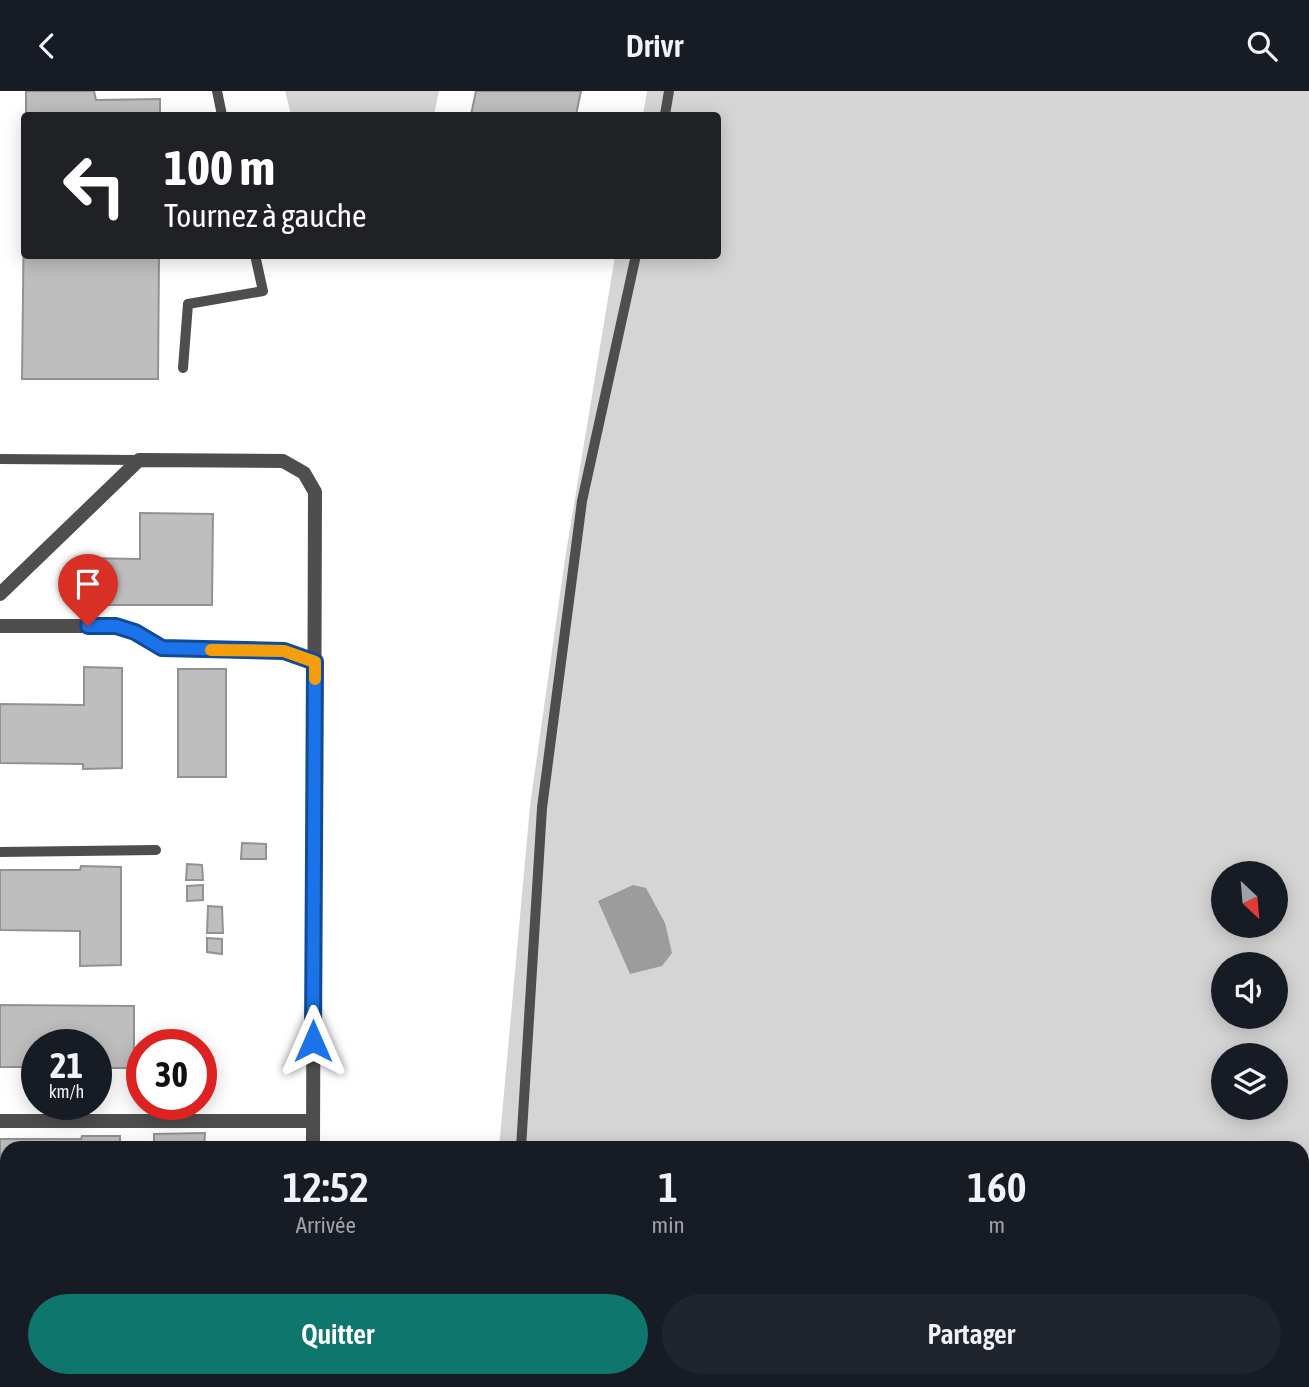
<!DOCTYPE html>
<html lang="fr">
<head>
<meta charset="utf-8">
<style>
	body { margin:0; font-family:"Asap Condensed",sans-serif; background:#20242c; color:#f1f3f6; height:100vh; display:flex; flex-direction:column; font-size:26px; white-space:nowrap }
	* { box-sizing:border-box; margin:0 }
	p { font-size:23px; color:#9ea1a6 }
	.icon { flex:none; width:38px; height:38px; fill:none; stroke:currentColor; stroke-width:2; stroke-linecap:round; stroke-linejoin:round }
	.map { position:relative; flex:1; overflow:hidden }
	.sheet { position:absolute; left:0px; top:1050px; width:1309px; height:247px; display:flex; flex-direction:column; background:#171b24; border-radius:21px 21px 0 0; box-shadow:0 4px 18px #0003 }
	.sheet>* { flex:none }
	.hud { position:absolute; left:21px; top:21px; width:700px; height:147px; border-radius:7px; box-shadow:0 4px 18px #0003; background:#202124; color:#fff; overflow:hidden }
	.needle { width:46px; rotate:154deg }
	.tools { position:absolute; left:1211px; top:770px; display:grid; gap:14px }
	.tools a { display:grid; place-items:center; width:77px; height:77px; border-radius:50%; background:#171b24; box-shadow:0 4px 18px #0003; font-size:35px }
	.speed { position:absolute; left:21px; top:938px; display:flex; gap:14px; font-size:35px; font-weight:700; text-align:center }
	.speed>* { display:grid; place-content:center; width:91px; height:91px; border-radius:50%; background:#171b24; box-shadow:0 4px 18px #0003; line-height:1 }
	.speed small { font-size:18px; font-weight:400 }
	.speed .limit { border:10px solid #d22; background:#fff; color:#111 }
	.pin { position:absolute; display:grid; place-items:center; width:60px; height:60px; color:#fff; margin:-72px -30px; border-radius:50% 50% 50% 0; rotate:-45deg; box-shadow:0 0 7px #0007 }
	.pin .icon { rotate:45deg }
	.me { position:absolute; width:77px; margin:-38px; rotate:0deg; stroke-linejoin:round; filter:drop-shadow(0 0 5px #0008) }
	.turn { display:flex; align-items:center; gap:24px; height:147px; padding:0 28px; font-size:32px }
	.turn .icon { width:91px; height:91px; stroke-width:2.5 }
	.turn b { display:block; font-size:49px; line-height:60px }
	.eta { display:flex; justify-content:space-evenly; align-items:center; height:119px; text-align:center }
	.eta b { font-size:42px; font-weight:600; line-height:49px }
	.button { display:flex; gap:14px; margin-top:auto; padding:14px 28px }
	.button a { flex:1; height:80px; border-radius:42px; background:#0f766e; color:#fff; font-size:28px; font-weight:600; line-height:80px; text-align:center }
	.button a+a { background:#20242c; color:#f1f3f6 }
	header { display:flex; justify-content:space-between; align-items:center; height:91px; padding:0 28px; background:#171b24; font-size:32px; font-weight:600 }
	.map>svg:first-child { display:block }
	.green { fill:#d5d5d5; fill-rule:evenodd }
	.water { fill:#9c9c9c }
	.building { fill:#bebebe; stroke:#929292; stroke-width:2 }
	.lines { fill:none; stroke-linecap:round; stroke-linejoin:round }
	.lane { stroke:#4e4e4e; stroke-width:10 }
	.street { stroke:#4e4e4e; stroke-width:14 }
	.route-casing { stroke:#114b97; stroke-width:18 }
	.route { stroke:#1a73e8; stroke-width:12 }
	.slow { stroke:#f59e0b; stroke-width:12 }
</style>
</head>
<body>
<header><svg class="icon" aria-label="back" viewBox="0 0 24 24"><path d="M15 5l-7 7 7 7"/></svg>Drivr<svg class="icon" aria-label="search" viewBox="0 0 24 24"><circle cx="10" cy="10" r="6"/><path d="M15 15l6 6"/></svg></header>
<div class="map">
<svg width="1309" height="1296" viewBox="0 0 1309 1296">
	<rect width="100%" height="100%" fill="#fff"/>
	<path class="green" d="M 285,0 L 439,0 L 434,24 L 291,24 Z
		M 647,0 L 1309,0 L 1309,1296 L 492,1296 L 492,1290 L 1302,1290 L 1302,1057 L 499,1057 L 530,715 L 565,468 L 615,165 L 718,164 L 718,24 L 643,24 ZM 1223,782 L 1276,782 L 1276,835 L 1223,835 ZM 1223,873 L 1276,873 L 1276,926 L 1223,926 ZM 1223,964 L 1276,964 L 1276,1017 L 1223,1017 Z
		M 0,1111 L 7,1111 L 7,1290 L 93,1290 L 93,1296 L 0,1296 Z"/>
	<path class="water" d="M 633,794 L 646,797 L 665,832 L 672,862 L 662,875 L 630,883 L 598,810 Z"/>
	<path class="building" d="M 26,0 L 94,0 L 96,9 L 160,8 L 160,24 L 26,24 Z
		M 476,0 L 581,0 L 576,24 L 471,24 Z
		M 24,119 L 24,164 L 159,164 L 158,288 L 22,288 Z
		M 140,422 L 213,423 L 212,514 L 84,514 L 84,467 L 140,468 Z
		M 84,576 L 122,577 L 122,677 L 83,678 L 83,673 L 0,672 L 0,613 L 84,614 Z
		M 178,578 L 226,578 L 226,686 L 178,686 Z
		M 242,752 L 266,753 L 266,768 L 241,768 Z
		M 187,773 L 202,774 L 203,789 L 186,789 Z
		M 81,775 L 121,776 L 121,874 L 80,875 L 80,840 L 0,839 L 0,779 L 80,779 Z
		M 203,794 L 203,809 L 187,810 L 187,795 Z
		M 208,815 L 222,816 L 223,842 L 207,842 Z
		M 207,847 L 222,848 L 222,863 L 207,861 Z
		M 0,914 L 134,915 L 134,977 L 96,977 L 96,954 L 37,954 L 37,976 L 0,976 Z
		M 205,1042 L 204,1057 L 154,1057 L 154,1043 Z
		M 82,1045 L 120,1045 L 120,1057 L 7,1057 L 7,1111 L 0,1111 L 0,1048 L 81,1048 Z
		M 93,1290 L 190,1290 L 189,1296 L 93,1296 Z
		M 723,1290 L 776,1290 L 767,1296 L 714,1296 Z"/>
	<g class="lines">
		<path class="lane" d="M 217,0 L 222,24
			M 665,24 L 669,0
			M 183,277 L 188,213 L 263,200 L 255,164
			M 0,368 L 139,369
			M 0,761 L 156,759
			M 521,1057 L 542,717 L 582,410 L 636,164
			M 507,1290 L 507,1296"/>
		<path class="street" d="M 0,503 L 139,369 L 283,370 L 304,382 L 315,401 L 313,1057
			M 0,535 L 116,535 L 135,541 L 162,557 L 284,560 L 315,571
			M 0,1030 L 313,1030
			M 267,1296 L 269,1290"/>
	</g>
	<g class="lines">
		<defs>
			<path id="route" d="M 88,535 L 116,535 L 135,541 L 162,557 L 284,560 L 315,571 L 313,950"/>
		</defs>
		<use href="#route" class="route-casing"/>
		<use href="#route" class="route"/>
		<path class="slow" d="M 211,559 L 284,560 L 315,571 L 315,588"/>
	</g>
</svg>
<div class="tools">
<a><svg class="needle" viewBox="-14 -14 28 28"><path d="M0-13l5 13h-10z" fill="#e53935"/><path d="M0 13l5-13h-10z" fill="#9ea1a6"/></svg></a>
<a><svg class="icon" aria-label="sound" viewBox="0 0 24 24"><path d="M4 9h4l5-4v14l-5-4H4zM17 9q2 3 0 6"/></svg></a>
<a><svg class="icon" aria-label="layers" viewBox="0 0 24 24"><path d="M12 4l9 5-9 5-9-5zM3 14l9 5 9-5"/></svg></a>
</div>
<div class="speed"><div>21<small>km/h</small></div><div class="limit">30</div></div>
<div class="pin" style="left:88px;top:535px;background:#d93025"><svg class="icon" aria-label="arrive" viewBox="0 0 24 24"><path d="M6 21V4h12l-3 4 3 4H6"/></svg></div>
<svg class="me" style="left:313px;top:950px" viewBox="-20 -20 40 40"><path d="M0-17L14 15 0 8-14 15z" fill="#1a73e8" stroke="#fff" stroke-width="4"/></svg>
<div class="hud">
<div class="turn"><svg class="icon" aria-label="left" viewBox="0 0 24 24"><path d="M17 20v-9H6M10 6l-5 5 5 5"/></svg><div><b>100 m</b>Tournez à gauche</div></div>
</div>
<section class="sheet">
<div class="eta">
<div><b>12:52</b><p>Arrivée</p></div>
<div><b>1</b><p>min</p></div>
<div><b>160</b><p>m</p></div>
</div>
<div class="button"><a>Quitter</a><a>Partager</a></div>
</section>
</div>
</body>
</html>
